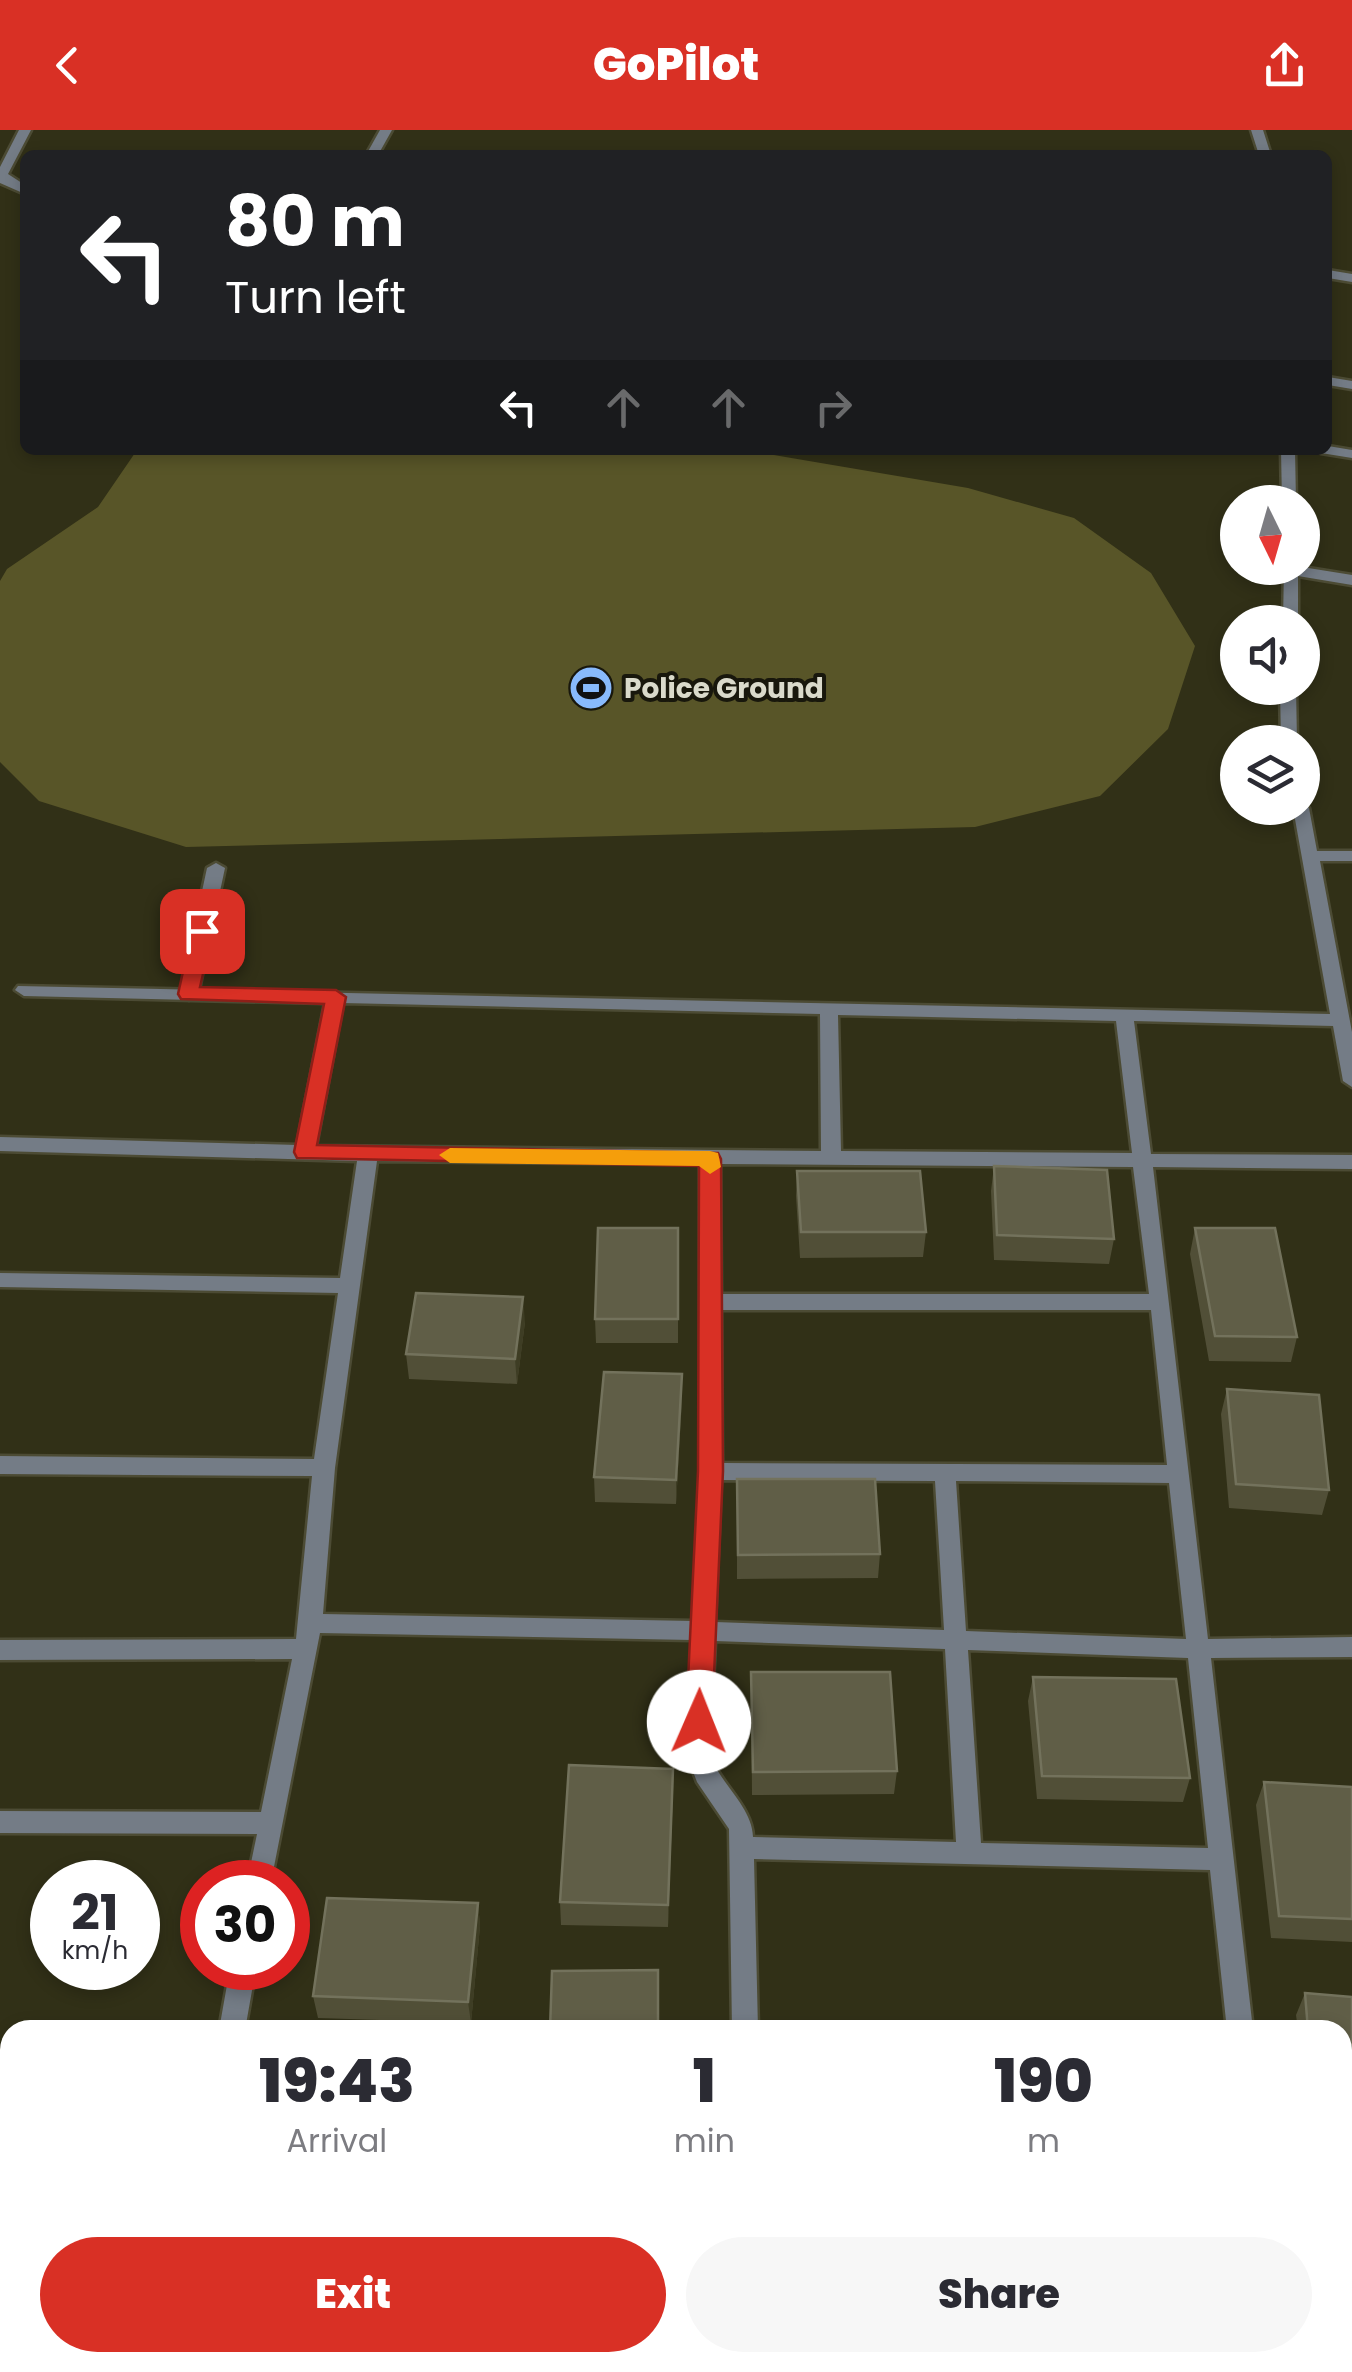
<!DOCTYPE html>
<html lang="en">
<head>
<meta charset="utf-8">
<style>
	body { margin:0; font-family:Poppins,sans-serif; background:#f7f7f7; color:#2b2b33; height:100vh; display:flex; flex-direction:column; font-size:38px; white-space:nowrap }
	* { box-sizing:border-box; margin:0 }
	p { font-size:32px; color:#7c7c81 }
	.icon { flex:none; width:55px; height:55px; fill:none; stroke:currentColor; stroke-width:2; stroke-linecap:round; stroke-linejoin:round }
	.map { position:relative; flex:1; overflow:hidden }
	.side { position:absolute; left:0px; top:1890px; width:1352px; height:352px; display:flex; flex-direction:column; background:#fff; border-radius:30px 30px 0 0; box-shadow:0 5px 15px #0003 }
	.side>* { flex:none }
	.guide { position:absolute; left:20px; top:20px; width:1312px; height:305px; border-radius:15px; box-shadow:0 5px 15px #0003; background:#202124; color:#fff; overflow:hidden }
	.needle { width:65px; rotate:175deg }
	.tools { position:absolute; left:1220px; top:355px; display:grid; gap:20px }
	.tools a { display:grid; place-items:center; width:100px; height:100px; border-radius:50%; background:#fff; box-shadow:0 5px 15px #0003; font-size:50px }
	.speed { position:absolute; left:30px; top:1730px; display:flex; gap:20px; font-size:50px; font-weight:700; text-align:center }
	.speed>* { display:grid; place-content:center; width:130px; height:130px; border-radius:50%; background:#fff; box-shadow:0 5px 15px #0003; line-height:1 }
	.speed small { font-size:25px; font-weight:400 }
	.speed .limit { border:15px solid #d22; background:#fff; color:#111 }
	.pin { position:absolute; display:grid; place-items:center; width:85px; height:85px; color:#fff; margin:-42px; border-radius:20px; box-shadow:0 5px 15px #0006 }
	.me { position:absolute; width:110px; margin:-55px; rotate:1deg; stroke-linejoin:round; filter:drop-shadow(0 0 8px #0008) }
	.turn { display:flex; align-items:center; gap:35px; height:210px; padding:0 40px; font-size:45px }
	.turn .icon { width:130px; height:130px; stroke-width:2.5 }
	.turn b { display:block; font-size:70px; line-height:85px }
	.lanes { display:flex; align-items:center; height:95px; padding:0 40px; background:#0003; justify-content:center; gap:50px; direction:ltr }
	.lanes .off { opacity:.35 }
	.eta { display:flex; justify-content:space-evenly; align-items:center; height:170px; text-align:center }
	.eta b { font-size:60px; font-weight:800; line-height:70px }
	.action { display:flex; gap:20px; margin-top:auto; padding:20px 40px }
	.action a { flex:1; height:115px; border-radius:60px; background:#d93025; color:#fff; font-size:40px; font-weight:800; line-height:115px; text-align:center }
	.action a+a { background:#f7f7f7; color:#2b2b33 }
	header { display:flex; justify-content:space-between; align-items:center; height:130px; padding:0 40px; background:#d93025; color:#fff; font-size:45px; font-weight:800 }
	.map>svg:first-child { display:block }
	.green { fill:#585528 }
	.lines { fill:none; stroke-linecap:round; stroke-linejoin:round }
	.lane-casing { stroke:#4c4b34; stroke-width:5 }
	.street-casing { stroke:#4c4b34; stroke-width:5 }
	.lane { fill:#747c86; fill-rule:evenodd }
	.street { fill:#747c86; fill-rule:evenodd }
	.wall { fill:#514f37 }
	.shaded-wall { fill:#3e3d24 }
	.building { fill:#605e47; stroke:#73725c; stroke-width:2.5 }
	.route { fill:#d93025; stroke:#8d1f18; stroke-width:2.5 }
	.slow { fill:#f59e0b }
	.labels { text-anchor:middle; stroke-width:8; stroke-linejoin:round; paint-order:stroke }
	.far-poi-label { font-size:28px; font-weight:bold; fill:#dadacb; stroke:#18170c; text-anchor:start }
</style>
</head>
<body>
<header><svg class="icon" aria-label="back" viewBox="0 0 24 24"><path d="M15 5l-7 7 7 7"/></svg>GoPilot<svg class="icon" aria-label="share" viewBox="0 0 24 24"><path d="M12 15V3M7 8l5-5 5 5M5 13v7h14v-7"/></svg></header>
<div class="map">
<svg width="1352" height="2242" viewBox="0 0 1352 2242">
	<rect width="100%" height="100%" fill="#313017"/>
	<path class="green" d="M 137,320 L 745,320 L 968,358 L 1074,388 L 1151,443 L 1195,516 L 1168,599 L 1100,666 L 975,697 L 186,717 L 39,671 L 0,632 L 0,451 L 7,439 L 98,377 Z"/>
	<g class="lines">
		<defs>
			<path id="lane" d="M 216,733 L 225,738 L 198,864 L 189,870 L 180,864 L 207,738 Z"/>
			<path id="street" d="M 19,0 L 31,0 L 8,44 L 25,55 L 25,64 L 0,53 L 0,37 Z
				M 380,0 L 392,0 L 378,25 L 366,25 Z
				M 1251,0 L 1263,0 L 1271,25 L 1259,25 Z
				M 1328,140 L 1352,144 L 1352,152 L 1328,148 Z
				M 1328,247 L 1352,251 L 1352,259 L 1328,255 Z
				M 1328,316 L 1352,320 L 1352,328 L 1321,323 L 1319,320 L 1328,320 Z
				M 1281,320 L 1295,320 L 1296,372 L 1282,372 Z
				M 1302,437 L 1352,445 L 1352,455 L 1298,446 L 1298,492 L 1283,492 L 1284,438 Z
				M 1280,558 L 1296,558 L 1297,612 L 1281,612 Z
				M 1302,673 L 1309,678 L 1317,721 L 1352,721 L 1352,731 L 1320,731 L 1352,902 L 1352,957 L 1343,951 L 1333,896 L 1134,891 L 1151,1024 L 1352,1025 L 1352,1039 L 1153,1037 L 1208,1509 L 1352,1507 L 1352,1527 L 1211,1528 L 1253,1900 L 1227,1900 L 1210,1740 L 754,1729 L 758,1900 L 732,1900 L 729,1699 L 697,1652 L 686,1623 L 692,1510 L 320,1503 L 271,1752 L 247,1752 L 257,1704 L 0,1703 L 0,1681 L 261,1682 L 292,1529 L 0,1530 L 0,1510 L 296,1509 L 312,1346 L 0,1344 L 0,1326 L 314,1329 L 338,1163 L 0,1157 L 0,1143 L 340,1148 L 357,1031 L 0,1021 L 0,1007 L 297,1015 L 325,873 L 24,866 L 15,860 L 18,856 L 1330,884 L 1293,678 L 1302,678 ZM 343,873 L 820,884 L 821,1021 L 316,1016 ZM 838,885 L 1116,891 L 1132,1023 L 841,1021 ZM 377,1031 L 700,1034 L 700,1341 L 693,1491 L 323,1484 L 335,1338 ZM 720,1034 L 1133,1037 L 1149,1164 L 721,1164 ZM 721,1180 L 1151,1180 L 1167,1335 L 722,1333 ZM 721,1350 L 935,1351 L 944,1500 L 715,1492 ZM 956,1351 L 1169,1353 L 1186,1509 L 966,1501 ZM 715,1511 L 945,1519 L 956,1712 L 753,1707 C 752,1675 718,1653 710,1623 ZM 968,1520 L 1188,1528 L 1208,1718 L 981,1713 Z
				M 230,1838 L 256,1838 L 245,1900 L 219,1900 Z
				M 0,1957 L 10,1957 L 10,1983 L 0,1983 Z
				M 0,2184 L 10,2184 L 10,2212 L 0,2212 Z
				M 163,2232 L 191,2232 L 190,2242 L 162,2242 Z"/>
		</defs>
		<use href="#lane" class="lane-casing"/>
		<use href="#street" class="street-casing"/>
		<use href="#lane" class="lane"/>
		<use href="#street" class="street"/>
	</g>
	<path class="wall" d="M 994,1036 L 1114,1109 L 1109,1134 L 994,1130 L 991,1061 Z
		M 797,1041 L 926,1102 L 923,1127 L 800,1128 L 796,1066 Z
		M 678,1098 L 678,1213 L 596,1213 L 595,1189 Z
		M 1195,1098 L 1297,1207 L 1291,1232 L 1209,1231 L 1190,1124 Z
		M 525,1192 L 517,1254 L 409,1249 L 406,1224 Z
		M 1227,1259 L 1329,1360 L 1322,1385 L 1229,1378 L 1221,1284 Z
		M 682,1269 L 676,1374 L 595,1372 L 594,1347 Z
		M 737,1349 L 880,1424 L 878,1448 L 737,1449 Z
		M 751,1542 L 897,1641 L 894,1664 L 752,1665 Z
		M 1033,1547 L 1190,1648 L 1183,1672 L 1037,1669 L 1028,1571 Z
		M 1264,1652 L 1352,1657 L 1352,1812 L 1271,1808 L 1256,1675 Z
		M 673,1662 L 668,1797 L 561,1795 L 560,1772 Z
		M 478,1773 L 480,1796 L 471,1893 L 318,1888 L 313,1866 Z
		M 1305,1863 L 1352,1867 L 1352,2039 L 1342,2038 L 1342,1900 L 1298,1900 L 1296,1885 Z"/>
	<path class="shaded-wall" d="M 523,1167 L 525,1192 L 517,1254 L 515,1229 Z
		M 682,1244 L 682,1269 L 676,1374 L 676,1350 Z
		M 673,1639 L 673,1662 L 668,1797 L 668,1775 Z
		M 478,1773 L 480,1796 L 471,1893 L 468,1872 Z"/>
	<path class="building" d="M 994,1036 L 1107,1040 L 1114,1109 L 997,1105 Z
		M 797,1041 L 920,1041 L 926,1102 L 801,1102 Z
		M 598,1098 L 678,1098 L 678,1189 L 595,1189 Z
		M 1195,1098 L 1275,1098 L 1297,1207 L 1215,1206 Z
		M 416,1163 L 523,1167 L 515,1229 L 406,1224 Z
		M 604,1242 L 682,1244 L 676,1350 L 594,1347 Z
		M 1227,1259 L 1319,1265 L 1329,1360 L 1236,1354 Z
		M 737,1349 L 875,1349 L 880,1424 L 738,1425 Z
		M 751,1542 L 890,1542 L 897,1641 L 753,1642 Z
		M 1033,1547 L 1176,1549 L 1190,1648 L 1042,1646 Z
		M 569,1635 L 673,1639 L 668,1775 L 560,1772 Z
		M 1264,1652 L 1352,1657 L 1352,1789 L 1279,1786 Z
		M 327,1768 L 478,1773 L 468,1872 L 313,1866 Z
		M 658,1840 L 658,1900 L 550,1900 L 552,1841 Z
		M 1305,1863 L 1352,1867 L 1352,2018 L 1342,2017 L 1342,1900 L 1308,1900 Z"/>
	<path class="route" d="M 202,795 L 213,801 L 200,857 L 336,860 L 346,867 L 317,1015 L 718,1023 L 721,1029 L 723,1341 L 712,1592 L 708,1600 L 699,1604 L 690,1600 L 686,1592 L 698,1341 L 699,1036 L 297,1028 L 294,1022 L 324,874 L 181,869 L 178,864 L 192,801 Z"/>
	<path class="slow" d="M 450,1018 L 710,1021 L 718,1023 L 721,1037 L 710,1044 L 699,1036 L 450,1033 L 439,1025 Z"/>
	<defs>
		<symbol id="stadium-disc" viewBox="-11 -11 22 22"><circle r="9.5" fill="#88bafc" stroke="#18170c"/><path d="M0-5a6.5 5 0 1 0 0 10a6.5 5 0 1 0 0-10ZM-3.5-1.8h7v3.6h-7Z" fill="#111"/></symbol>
	</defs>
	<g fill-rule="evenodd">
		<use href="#stadium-disc" x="566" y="533" width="50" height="50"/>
	</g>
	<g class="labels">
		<g class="far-poi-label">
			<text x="624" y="568">Police Ground</text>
		</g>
	</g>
</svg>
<div class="tools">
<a><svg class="needle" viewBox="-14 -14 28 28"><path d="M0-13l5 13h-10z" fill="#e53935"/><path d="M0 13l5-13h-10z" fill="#7c7c81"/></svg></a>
<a><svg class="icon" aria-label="sound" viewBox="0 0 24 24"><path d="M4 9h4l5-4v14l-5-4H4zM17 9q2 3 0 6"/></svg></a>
<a><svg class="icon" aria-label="layers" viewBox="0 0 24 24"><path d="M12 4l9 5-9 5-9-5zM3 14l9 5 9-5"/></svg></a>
</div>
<div class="speed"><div>21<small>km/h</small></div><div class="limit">30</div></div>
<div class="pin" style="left:202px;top:801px;background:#d93025"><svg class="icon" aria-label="arrive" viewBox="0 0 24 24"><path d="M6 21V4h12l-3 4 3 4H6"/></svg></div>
<svg class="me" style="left:699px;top:1592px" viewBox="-20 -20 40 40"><circle r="19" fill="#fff"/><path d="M0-13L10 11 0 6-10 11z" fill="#d93025"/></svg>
<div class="guide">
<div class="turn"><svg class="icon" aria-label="left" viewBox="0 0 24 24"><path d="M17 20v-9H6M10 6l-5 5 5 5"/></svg><div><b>80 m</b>Turn left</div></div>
<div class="lanes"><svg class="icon" aria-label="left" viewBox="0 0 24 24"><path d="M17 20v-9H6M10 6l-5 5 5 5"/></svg><svg class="icon off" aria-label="ahead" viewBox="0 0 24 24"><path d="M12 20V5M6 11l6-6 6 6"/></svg><svg class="icon off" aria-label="ahead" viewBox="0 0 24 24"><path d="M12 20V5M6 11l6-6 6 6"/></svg><svg class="icon off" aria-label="right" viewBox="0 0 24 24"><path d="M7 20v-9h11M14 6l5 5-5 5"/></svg></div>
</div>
<section class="side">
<div class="eta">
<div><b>19:43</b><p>Arrival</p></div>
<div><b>1</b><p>min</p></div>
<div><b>190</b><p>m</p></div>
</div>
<div class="action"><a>Exit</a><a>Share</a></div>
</section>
</div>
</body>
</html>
